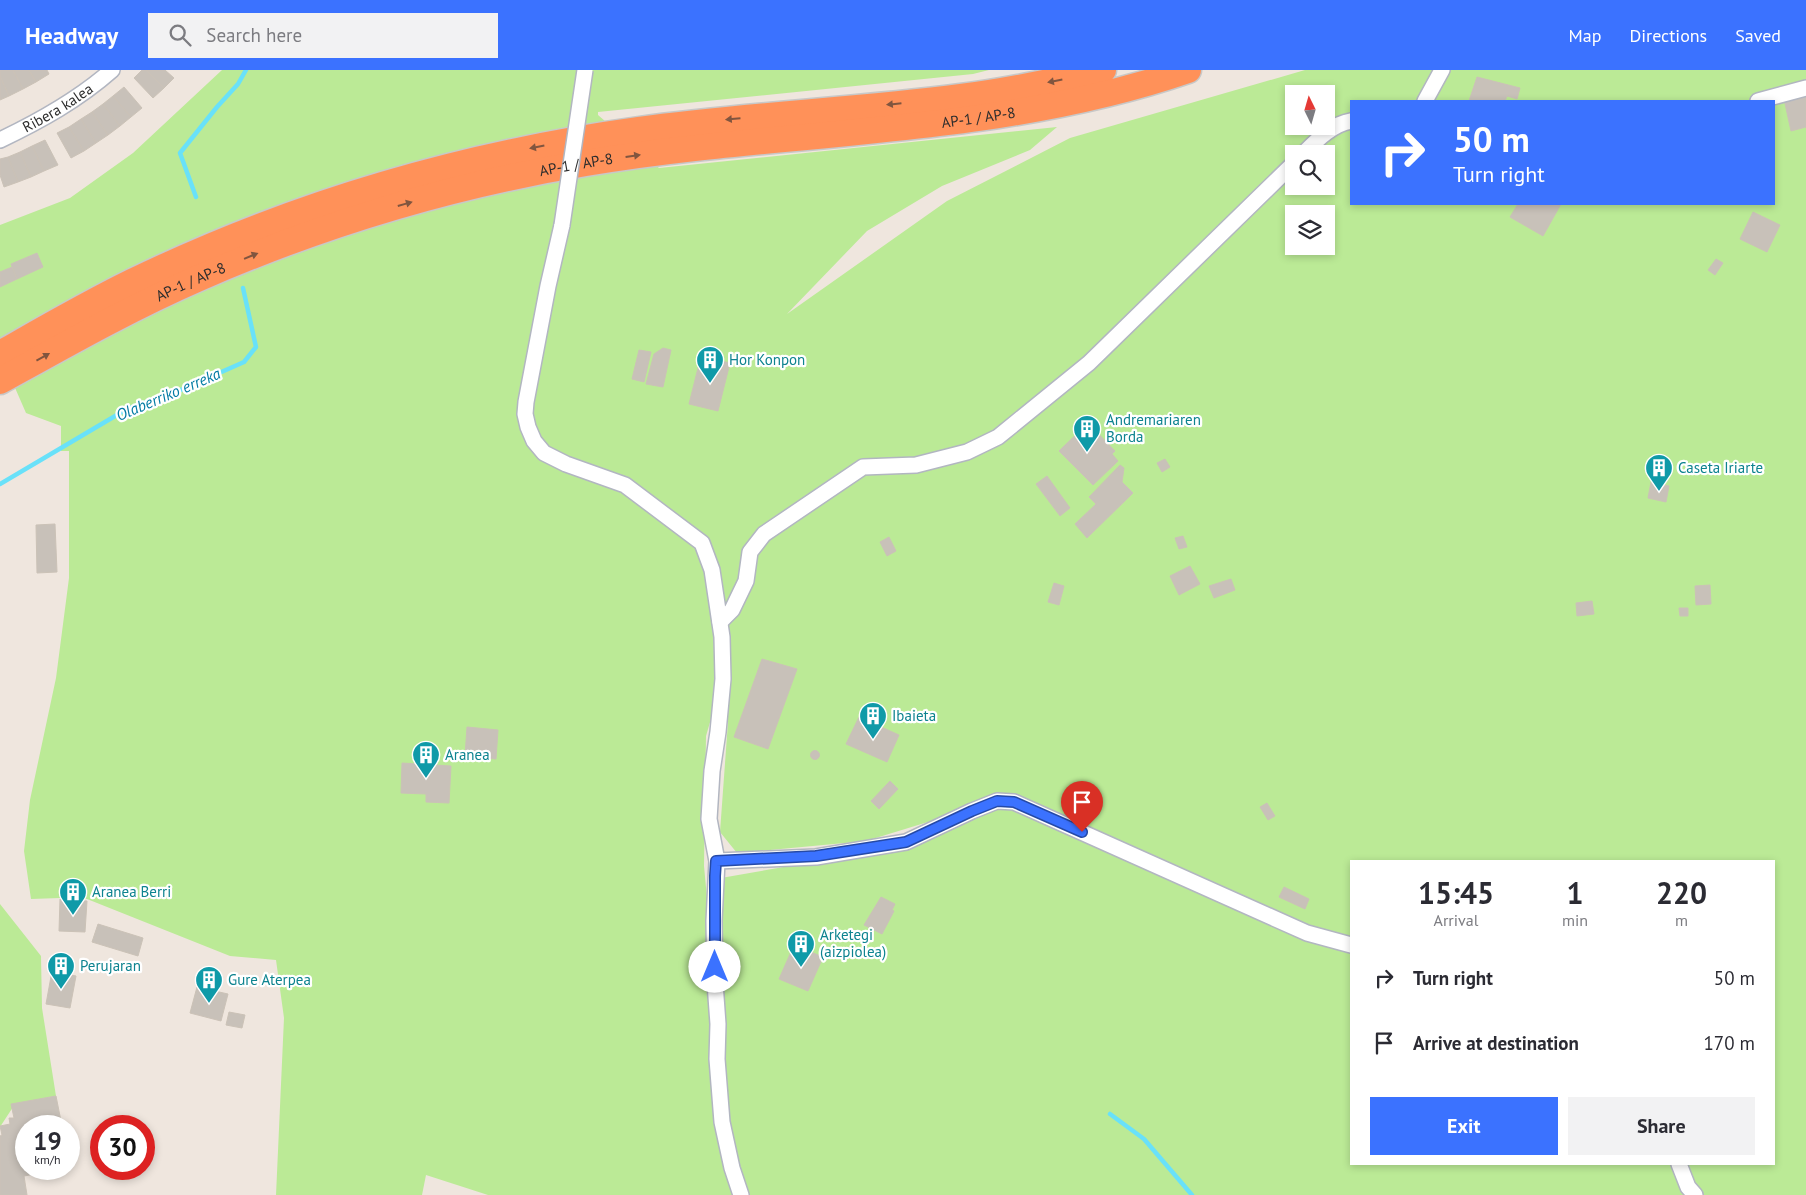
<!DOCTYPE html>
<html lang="en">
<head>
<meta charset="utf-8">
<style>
	body { margin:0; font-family:"PT Sans",sans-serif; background:#f2f2f3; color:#2b2b33; height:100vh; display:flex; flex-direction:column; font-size:19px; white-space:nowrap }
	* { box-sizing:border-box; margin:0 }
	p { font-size:16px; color:#7c7c81 }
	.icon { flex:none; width:28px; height:28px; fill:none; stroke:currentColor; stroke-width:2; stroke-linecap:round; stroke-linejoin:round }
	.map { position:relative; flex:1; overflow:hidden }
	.drawer { position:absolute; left:1350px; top:790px; width:425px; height:305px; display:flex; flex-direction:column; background:#fff; border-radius:0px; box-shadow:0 2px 8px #0003 }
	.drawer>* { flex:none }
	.top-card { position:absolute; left:1350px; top:30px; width:425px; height:105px; border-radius:0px; box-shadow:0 2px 8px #0003; background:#3b72ff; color:#fff; overflow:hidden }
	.needle { width:32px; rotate:355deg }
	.tools { position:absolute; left:1285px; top:15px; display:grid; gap:10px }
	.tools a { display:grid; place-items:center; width:50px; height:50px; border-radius:0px; background:#fff; box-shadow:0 2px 8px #0003; font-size:25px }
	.speed { position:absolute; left:15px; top:1045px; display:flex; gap:10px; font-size:25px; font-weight:700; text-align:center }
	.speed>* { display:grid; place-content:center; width:65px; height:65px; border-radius:50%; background:#fff; box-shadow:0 2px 8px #0003; line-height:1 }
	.speed small { font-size:12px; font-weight:400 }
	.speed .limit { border:8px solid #d22; background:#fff; color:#111 }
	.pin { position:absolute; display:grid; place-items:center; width:42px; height:42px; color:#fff; margin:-51px -21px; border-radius:50% 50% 50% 0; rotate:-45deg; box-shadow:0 0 5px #0007 }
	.pin .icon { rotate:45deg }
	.me { position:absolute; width:55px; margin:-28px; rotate:0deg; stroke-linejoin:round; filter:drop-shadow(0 0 4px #0008) }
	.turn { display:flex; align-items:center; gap:18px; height:105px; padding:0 20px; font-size:22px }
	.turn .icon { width:65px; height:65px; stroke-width:2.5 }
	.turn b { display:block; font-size:35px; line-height:42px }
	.eta { display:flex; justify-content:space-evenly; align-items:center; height:85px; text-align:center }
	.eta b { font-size:30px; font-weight:800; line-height:35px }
	.button { display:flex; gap:10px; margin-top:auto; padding:10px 20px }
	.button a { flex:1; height:58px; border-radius:0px; background:#3b72ff; color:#fff; font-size:20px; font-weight:800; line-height:58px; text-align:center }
	.button a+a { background:#f2f2f3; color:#2b2b33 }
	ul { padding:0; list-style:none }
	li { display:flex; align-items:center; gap:15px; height:65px; padding:0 20px }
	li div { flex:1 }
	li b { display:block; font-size:19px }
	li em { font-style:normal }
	header { display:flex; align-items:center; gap:30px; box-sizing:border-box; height:70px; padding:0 25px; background:#3b72ff; color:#fff }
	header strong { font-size:24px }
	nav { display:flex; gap:28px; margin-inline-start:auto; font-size:18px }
	.search { width:350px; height:45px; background:#f2f2f3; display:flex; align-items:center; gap:12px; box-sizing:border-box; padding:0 18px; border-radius:0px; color:#7c7c81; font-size:19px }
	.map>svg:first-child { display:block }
	.green { fill:#bbea96; fill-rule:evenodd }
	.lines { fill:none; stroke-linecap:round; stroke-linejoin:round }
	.stream { stroke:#69e1f9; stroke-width:4.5 }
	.building { fill:#c8c1b9; stroke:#cbc2b7 }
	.street-casing { stroke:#b2b6c1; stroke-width:18 }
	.highway-casing { stroke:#c8c8c8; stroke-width:29 }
	.street { stroke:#fff; stroke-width:15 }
	.highway { stroke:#ff9159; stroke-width:26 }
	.street-bridge-casing { stroke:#b2b6c1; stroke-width:18; stroke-linecap:butt }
	.street-bridge { stroke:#fff; stroke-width:15 }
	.oneway { fill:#81553f }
	.route-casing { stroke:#264aa6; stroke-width:12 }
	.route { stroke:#3b72ff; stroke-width:9 }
	.labels { text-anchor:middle; stroke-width:4.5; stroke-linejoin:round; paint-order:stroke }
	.street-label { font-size:15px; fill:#2d2d2d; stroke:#fff }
	.culture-label { font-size:15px; fill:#0d838f; stroke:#fff; text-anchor:start }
	.water-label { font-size:16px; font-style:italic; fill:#037ba4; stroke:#fff }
</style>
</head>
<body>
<header>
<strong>Headway</strong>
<div class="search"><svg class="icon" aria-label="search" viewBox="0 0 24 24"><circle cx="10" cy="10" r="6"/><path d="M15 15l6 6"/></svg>Search here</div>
<nav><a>Map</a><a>Directions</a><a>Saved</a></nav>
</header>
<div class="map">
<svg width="1806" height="1125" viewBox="0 0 1806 1125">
	<rect width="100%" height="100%" fill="#efe6de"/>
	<path class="green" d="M 222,0 L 989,0 L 973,4 L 598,42 L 598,45 L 659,98 L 1057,57 L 1030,80 L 942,116 L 867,161 L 787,244 L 947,131 L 1070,68 L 1305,0 L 1806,0 L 1806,1125 L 488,1125 L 426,1105 L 422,1125 L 276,1125 L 284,948 L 276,890 L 230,886 L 87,829 L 60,828 L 31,829 L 24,781 L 30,730 L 56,608 L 69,508 L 69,381 L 61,381 L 61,356 L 26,343 L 9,304 L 0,307 L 0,155 L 70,128 L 133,83 ZM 1294,24 L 1326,24 L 1326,56 L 1294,56 ZM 1351,31 L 1774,31 L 1774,134 L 1351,134 ZM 1294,84 L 1326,84 L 1326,116 L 1294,116 ZM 1294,144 L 1326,144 L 1326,176 L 1294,176 ZM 722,611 L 728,652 L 720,762 L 737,783 L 866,771 L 993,732 L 864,783 L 721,808 L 718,947 L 704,796 L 706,666 ZM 1351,791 L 1774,791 L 1774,1094 L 1351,1094 Z
		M 0,834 L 41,886 L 42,938 L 56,1026 L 15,1034 L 0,1057 Z"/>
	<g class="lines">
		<path class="stream" d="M 196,127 L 180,83 L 217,37 L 238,14 L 246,0
			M 0,414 L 127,339 L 174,323 L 244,292 L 256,277 L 243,218
			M 1110,1044 L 1144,1069 L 1192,1125"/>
	</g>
	<path class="building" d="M 0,0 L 13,0 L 23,19 L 9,26 L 0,6 Z
		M 13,0 L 29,0 L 36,12 L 23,19 Z
		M 29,0 L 47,0 L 49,4 L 36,12 Z
		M 142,0 L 146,0 L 164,18 L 153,28 L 134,8 Z
		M 146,0 L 165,0 L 174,8 L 164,18 Z
		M 0,6 L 9,26 L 0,30 Z
		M 1477,7 L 1520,18 L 1517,29 L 1507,26 L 1505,31 L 1469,31 Z
		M 124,17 L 142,38 L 131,47 L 113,26 Z
		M 1806,24 L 1806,57 L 1791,61 L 1784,29 Z
		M 113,26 L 131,47 L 120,56 L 103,34 Z
		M 103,34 L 120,56 L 108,65 L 92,42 Z
		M 92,42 L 108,65 L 96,73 L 81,49 Z
		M 81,49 L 96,73 L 84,81 L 69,57 Z
		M 69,57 L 84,81 L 71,88 L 57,63 Z
		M 45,70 L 58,95 L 44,101 L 32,76 Z
		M 32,76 L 44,101 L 31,107 L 20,82 Z
		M 20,82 L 31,107 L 18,112 L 8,87 Z
		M 8,87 L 18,112 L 4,117 L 0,105 L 0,89 Z
		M 1518,134 L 1561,134 L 1543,166 L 1510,147 Z
		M 1753,142 L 1780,155 L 1767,182 L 1740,169 Z
		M 37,183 L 43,197 L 17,209 L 11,194 Z
		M 1716,189 L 1723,193 L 1715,205 L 1708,200 Z
		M 12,197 L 17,209 L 0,217 L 0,202 Z
		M 663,278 L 671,280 L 663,317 L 646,314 L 654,284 Z
		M 639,280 L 651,282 L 644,312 L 632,309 Z
		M 701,286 L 730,293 L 718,341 L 689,334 Z
		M 1088,353 L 1115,381 L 1112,384 L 1118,391 L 1093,415 L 1059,381 Z
		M 1165,389 L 1170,397 L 1162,402 L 1157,393 Z
		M 1120,395 L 1124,398 L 1122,412 L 1133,423 L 1087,468 L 1075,454 L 1096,434 L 1089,427 Z
		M 1047,406 L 1070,438 L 1060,446 L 1036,414 Z
		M 1651,412 L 1669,416 L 1666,432 L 1648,428 Z
		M 55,454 L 57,502 L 37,503 L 36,455 Z
		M 1183,466 L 1187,477 L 1179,479 L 1175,468 Z
		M 889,467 L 896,481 L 887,486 L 880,472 Z
		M 1190,496 L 1200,514 L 1179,525 L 1170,506 Z
		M 1231,509 L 1235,520 L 1214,528 L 1209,516 Z
		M 1054,513 L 1064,516 L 1059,535 L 1048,532 Z
		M 1710,515 L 1711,534 L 1696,535 L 1695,516 Z
		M 1592,531 L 1594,544 L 1577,546 L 1576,533 Z
		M 1679,538 L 1688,538 L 1688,546 L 1680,546 Z
		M 762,589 L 797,599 L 768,679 L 734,667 Z
		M 859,647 L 899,665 L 887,692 L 846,674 Z
		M 467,657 L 498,660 L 496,689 L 465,686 Z
		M810.5 685a4.5 4.5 0 1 1 9 0a4.5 4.5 0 1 1-9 0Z
		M 402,693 L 451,696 L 449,733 L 426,732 L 426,724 L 401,723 Z
		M 890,711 L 898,719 L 879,739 L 871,731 Z
		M 1267,733 L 1275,746 L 1268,750 L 1260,737 Z
		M 1284,817 L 1309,829 L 1305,839 L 1279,827 Z
		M 881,827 L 895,834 L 892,840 L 894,841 L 882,864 L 864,855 Z
		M 60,829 L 87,831 L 85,862 L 59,861 Z
		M 98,854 L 143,868 L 138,886 L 92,872 Z
		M 794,875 L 823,887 L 808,921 L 779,909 Z
		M 52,901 L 76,906 L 70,938 L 46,934 Z
		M 197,917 L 228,924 L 221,951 L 190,943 Z
		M 229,942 L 245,945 L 242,958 L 226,955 Z
		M 56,1026 L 62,1056 L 26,1056 L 26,1099 L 33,1099 L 35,1104 L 24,1106 L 27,1125 L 0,1125 L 0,1066 L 2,1065 L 0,1056 L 10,1054 L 9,1048 L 14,1048 L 11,1034 Z"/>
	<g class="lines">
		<defs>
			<g id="street">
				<path d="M 1425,31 L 1442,0"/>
				<path d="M 1758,31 L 1806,18"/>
				<path id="s1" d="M 0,70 C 40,51 78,30 112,0"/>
				<path d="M 1303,84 C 1316,71 1332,54 1351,51"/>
				<path d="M 562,155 L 548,216 L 526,332 L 525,344 L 528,357 L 534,371 L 544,383 L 566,394 L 625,415 L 702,473 L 712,500 L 722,567 L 723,609 L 718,662 L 712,701 L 709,749 L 717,791 L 714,851 L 715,913 L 718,954 L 717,989 L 722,1052 L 732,1098 L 741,1125"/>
				<path d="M 720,552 L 732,540 L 746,511 L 750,482 L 764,464 L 863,397 L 916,395 L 967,382 L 998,367 L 1089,293 L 1294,93"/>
				<path d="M 717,791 L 816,787 L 906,772 L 972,741 L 997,731 L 1014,732 L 1307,863 L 1351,875"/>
				<path d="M 1679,1094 L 1688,1117 L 1695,1125"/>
			</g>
			<g id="highway">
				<path d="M 0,284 C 44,259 87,234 132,212 C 291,135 464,84 639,60 C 746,45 854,41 961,27 C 1009,21 1056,11 1103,0"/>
				<path id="s2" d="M 0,311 C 65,275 130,238 199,208 C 323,154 452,115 586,93 C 786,59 994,67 1188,0"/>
			</g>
		</defs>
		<use href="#street" class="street-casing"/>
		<use href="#highway" class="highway-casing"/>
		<use href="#street" class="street"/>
		<use href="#highway" class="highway"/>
		<defs>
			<path id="street-bridge" d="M 562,155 L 585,0"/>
		</defs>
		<use href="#street-bridge" class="street-bridge-casing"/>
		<use href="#street-bridge" class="street-bridge"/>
	</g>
	<defs><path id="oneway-solid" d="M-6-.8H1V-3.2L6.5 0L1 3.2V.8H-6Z" transform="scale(1.25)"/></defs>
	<g class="oneway">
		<use href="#oneway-solid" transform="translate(1055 11) rotate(169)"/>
		<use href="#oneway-solid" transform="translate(894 34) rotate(174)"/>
		<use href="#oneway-solid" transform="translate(733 49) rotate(175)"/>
		<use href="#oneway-solid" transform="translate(537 77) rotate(169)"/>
		<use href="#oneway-solid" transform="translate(633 86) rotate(-8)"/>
		<use href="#oneway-solid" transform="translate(405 134) rotate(-16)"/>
		<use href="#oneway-solid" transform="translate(251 186) rotate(-22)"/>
		<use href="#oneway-solid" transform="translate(43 287) rotate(-29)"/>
	</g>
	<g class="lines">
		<defs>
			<path id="route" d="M 715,897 L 715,806 L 716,791 L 816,786 L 906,772 L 972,741 L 997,731 L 1014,732 L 1082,762"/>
		</defs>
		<use href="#route" class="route-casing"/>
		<use href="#route" class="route"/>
	</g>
	<defs>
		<symbol id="building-pin" viewBox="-11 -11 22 30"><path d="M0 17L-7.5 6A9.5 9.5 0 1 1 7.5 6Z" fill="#0f9aa8" stroke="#fff"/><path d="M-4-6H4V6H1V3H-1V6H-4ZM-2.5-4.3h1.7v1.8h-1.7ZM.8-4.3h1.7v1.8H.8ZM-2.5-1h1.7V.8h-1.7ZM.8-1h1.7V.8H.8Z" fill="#fff"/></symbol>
	</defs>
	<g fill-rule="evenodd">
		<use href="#building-pin" x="694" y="274" width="32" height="43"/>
		<use href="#building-pin" x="1071" y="343" width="32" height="43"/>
		<use href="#building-pin" x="1643" y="382" width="32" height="43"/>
		<use href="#building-pin" x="857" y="630" width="32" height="43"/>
		<use href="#building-pin" x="410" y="669" width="32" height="43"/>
		<use href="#building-pin" x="57" y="806" width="32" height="43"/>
		<use href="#building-pin" x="785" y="858" width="32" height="43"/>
		<use href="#building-pin" x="45" y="880" width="32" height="43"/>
		<use href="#building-pin" x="193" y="894" width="32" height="43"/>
	</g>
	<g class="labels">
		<g class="street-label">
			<text dy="5" stroke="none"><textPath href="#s1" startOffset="66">Ribera kalea</textPath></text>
			<text dy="5" stroke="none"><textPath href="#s2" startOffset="1024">AP-1 / AP-8</textPath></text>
			<text dy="5" stroke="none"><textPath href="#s2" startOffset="619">AP-1 / AP-8</textPath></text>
			<text dy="5" stroke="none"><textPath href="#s2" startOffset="215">AP-1 / AP-8</textPath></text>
		</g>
		<g class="culture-label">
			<text x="729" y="295">Hor Konpon</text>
			<text x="1106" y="355">Andremariaren<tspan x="1106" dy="17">Borda</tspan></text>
			<text x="1678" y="403">Caseta Iriarte</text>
			<text x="892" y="651">Ibaieta</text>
			<text x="445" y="690">Aranea</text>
			<text x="92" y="827">Aranea Berri</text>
			<text x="820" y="870">Arketegi<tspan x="820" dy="17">(aizpiolea)</tspan></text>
			<text x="80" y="901">Perujaran</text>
			<text x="228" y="915">Gure Aterpea</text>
		</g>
		<g class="water-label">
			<text transform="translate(168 324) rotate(-23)" y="6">Olaberriko erreka</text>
		</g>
	</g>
</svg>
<div class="tools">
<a><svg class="needle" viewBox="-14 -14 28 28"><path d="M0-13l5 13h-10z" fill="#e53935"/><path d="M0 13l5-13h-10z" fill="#7c7c81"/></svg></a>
<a><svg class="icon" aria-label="search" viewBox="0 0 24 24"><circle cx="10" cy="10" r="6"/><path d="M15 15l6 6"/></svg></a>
<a><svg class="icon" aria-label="layers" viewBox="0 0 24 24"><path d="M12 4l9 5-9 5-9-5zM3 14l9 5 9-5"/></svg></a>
</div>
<div class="speed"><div>19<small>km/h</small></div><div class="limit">30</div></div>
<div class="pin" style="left:1082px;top:762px;background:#d93025"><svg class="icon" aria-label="arrive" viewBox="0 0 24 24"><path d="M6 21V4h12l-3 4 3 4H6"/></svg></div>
<svg class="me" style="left:715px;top:897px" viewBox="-20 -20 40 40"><circle r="19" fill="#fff"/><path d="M0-13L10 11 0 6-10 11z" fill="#3b72ff"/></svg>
<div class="top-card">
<div class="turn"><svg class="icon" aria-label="right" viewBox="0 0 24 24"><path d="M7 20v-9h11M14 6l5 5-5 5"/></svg><div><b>50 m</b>Turn right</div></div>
</div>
<section class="drawer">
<div class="eta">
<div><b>15:45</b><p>Arrival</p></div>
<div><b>1</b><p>min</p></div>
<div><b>220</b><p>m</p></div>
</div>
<ul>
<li><svg class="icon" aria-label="right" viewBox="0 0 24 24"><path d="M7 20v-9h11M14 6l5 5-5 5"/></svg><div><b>Turn right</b></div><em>50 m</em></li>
<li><svg class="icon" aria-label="arrive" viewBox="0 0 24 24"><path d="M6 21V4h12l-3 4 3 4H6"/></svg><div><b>Arrive at destination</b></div><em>170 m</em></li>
</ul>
<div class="button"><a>Exit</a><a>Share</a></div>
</section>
</div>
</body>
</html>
